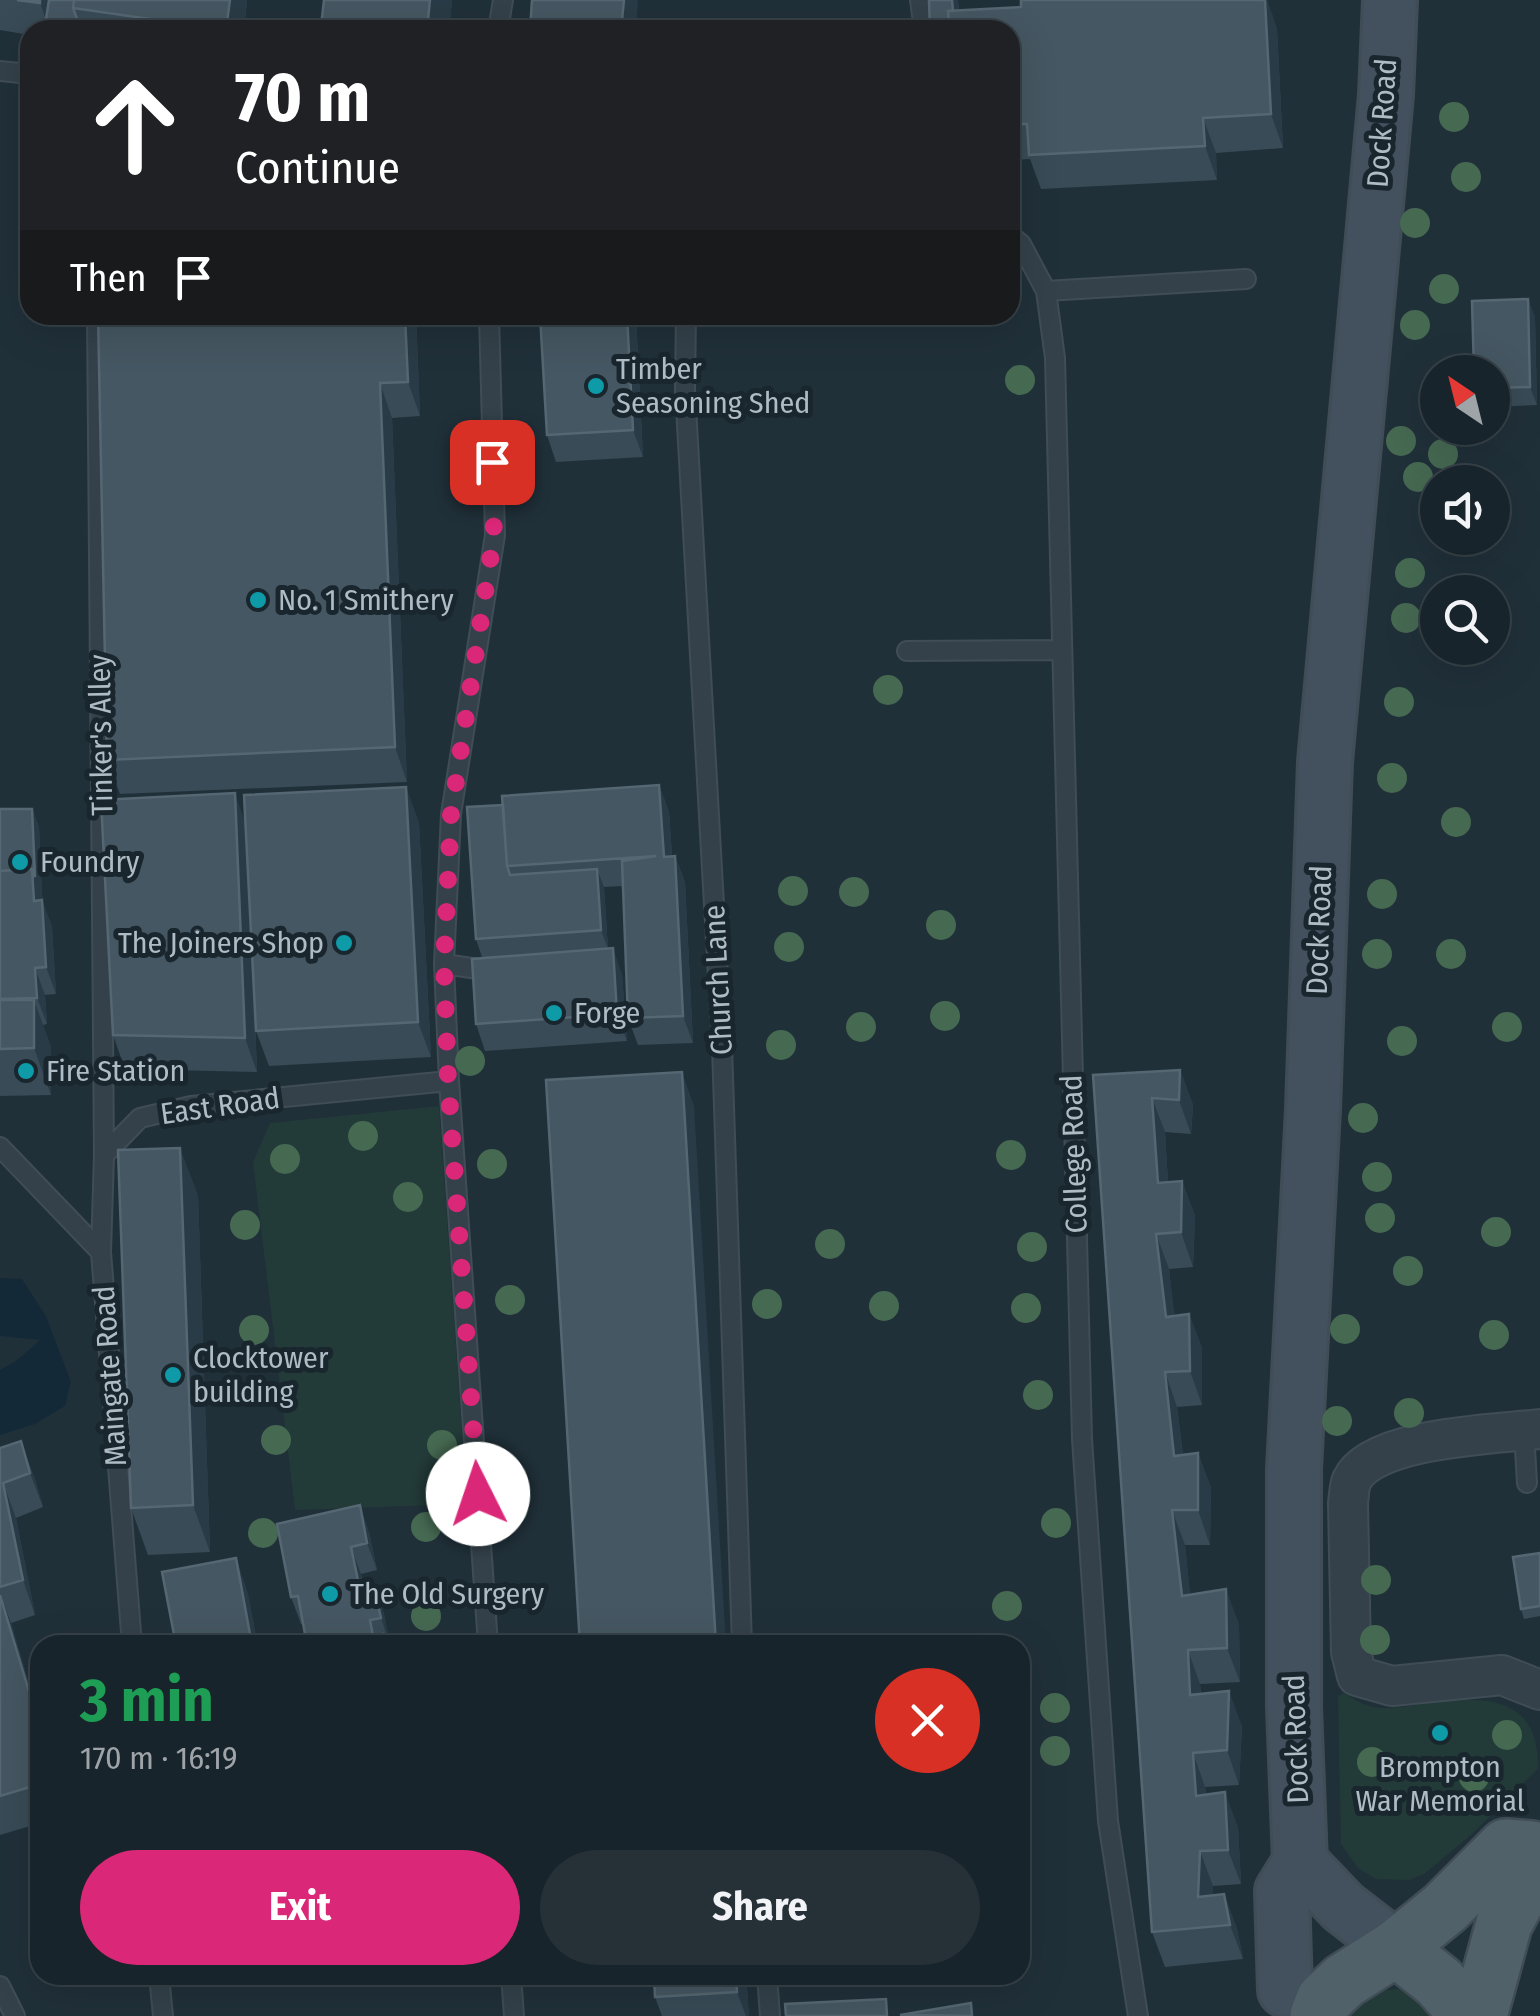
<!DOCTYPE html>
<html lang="en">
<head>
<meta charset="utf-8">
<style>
	body { margin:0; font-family:"Fira Sans Condensed",sans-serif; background:#253037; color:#f1f3f6; height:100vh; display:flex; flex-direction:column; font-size:38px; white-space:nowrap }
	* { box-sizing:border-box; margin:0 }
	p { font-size:32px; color:#9fa4a9 }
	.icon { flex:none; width:55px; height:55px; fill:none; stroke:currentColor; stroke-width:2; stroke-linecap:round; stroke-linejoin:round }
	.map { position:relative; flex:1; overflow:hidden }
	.drawer { position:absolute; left:30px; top:1635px; width:1000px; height:350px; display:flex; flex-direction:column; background:#18242b; border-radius:30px; box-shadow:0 10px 40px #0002,0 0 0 2px #364147 }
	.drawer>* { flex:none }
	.hud { position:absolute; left:20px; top:20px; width:1000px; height:305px; border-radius:30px; box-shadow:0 10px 40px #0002,0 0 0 2px #364147; background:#202124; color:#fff; overflow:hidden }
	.needle { width:65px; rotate:325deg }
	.controls { position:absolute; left:1420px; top:355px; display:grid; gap:20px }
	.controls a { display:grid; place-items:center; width:90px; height:90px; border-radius:50%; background:#18242b; box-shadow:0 10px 40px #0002,0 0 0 2px #364147; font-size:50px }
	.pin { position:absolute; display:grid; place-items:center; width:85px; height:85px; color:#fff; margin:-42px; border-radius:20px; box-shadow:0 5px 15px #0006 }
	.me { position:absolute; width:110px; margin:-55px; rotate:356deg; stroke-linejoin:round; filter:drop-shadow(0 0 8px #0008) }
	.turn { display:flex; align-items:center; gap:35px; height:210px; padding:0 50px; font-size:45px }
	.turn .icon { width:130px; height:130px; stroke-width:2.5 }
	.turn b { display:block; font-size:70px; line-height:85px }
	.then { display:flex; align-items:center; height:95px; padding:0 50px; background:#0003; gap:20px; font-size:38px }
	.round { display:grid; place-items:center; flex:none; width:105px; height:105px; border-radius:52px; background:#253037 }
	.headline { display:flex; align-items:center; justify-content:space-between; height:170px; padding:0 50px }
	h1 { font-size:60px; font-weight:700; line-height:75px; color:#1e9e55 }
	.action { display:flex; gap:20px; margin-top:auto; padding:20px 50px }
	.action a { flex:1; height:115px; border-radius:60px; background:#db2777; color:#fff; font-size:40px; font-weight:700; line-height:115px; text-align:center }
	.action a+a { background:#253037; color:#f1f3f6 }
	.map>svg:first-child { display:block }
	.green { fill:#223a38 }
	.water { fill:#132937 }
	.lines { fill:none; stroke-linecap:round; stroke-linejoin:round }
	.lane-casing { stroke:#404d56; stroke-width:22 }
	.street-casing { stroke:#404d56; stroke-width:42 }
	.secondary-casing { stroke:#404d56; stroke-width:58 }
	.primary-casing { stroke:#404d56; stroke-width:60 }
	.lane { stroke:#34414a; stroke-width:18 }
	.street { stroke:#34414a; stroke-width:38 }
	.secondary { stroke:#42515d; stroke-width:52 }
	.primary { stroke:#51616a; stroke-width:55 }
	.tree { fill:#466952 }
	.wall { fill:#384b56 }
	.shaded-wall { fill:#293b46 }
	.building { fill:#455762; stroke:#556772; stroke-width:2.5 }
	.route { stroke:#db2777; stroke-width:18; stroke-dasharray:0 32.4 }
	.culture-dot { fill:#0f9aa8; stroke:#19262e; stroke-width:4 }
	.labels { text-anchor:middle; stroke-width:10; stroke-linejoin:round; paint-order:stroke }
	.street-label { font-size:30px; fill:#aebcc6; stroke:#19262e }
	.poi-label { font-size:30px; fill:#aebcc6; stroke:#19262e; text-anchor:start }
</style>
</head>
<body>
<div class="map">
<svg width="1540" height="2016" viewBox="0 0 1540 2016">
	<rect width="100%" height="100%" fill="#203039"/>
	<path class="green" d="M 439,1106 L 467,1504 L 295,1510 L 253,1162 L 270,1123 Z
		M 1344,1693 C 1355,1700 1366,1707 1380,1708 C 1430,1710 1540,1665 1538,1769 L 1472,1834 L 1424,1874 L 1408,1880 L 1376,1879 L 1358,1868 L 1341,1844 L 1338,1696 Z
		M 1398,1989 L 1417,1993 L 1445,2016 L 1342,2016 L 1378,1991 Z"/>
	<path class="water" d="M 0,1278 L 22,1279 L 46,1316 L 71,1382 L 65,1406 L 35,1424 L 0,1435 L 0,1370 L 16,1361 L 40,1340 L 0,1336 Z"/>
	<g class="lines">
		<defs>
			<path id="lane" d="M 920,0 L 924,30
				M 498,30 L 503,0
				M 0,71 L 30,74
				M 1010,235 L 1021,244 L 1046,291 L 1246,279
				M 1046,291 L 1055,358 L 1082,1439 L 1108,1821 L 1138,2016
				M 97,315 L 104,1155
				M 686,315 L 685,389 L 722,1047 L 742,1645
				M 907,651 L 1062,650
				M 444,964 L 492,971
				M 0,1147 L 101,1252 L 132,1645
				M 101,1252 L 104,1155 L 140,1118 L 191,1106 L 449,1081
				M 1524,1431 L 1527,1483
				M 488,1645 L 449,1081 L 444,964 L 451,814 L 495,535 L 489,315
				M 159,1975 L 163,2016
				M 511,1975 L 514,2016
				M 767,1975 L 770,2016
				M 0,1986 L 15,2016"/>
			<path id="street" d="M 1540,1429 C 1498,1434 1372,1437 1352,1480 C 1349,1486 1349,1497 1348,1503 L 1351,1652 L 1357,1676 L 1392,1686 L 1502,1675 L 1540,1690"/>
			<path id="secondary" d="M 1300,1862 L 1343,1907 L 1396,1948
				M 1285,1990 L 1282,1891 L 1300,1862 L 1294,1707 L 1294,1469 L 1313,1109 L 1325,762 L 1386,95 L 1390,0"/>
			<path id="primary" d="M 1396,1948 L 1439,1982 L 1469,2016
				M 1318,2016 L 1324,2000 L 1344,1981 L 1396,1948 L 1445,1908 L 1506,1847 L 1531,1849
				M 1479,2016 L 1504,1924 L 1534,1868 L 1531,1849"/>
		</defs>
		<use href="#lane" class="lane-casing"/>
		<use href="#street" class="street-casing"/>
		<use href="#secondary" class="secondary-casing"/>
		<use href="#primary" class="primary-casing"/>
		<use href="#lane" class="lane"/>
		<use href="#street" class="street"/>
		<use href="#secondary" class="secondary"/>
		<use href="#primary" class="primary"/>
	</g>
	<g class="tree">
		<circle cx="1454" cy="117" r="15"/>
		<circle cx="1466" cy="177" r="15"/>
		<circle cx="1415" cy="223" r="15"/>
		<circle cx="1444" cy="289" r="15"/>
		<circle cx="1415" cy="325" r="15"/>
		<circle cx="1020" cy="380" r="15"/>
		<circle cx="1401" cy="441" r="15"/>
		<circle cx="1443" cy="454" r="15"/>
		<circle cx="1418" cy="477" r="15"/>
		<circle cx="1410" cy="573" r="15"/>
		<circle cx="1406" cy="618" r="15"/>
		<circle cx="888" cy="690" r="15"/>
		<circle cx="1399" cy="702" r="15"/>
		<circle cx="1392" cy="778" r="15"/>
		<circle cx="1456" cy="822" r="15"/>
		<circle cx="793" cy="891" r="15"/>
		<circle cx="854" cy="892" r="15"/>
		<circle cx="1382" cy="894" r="15"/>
		<circle cx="941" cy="925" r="15"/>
		<circle cx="789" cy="947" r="15"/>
		<circle cx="1377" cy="954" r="15"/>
		<circle cx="1451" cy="954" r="15"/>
		<circle cx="945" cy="1016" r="15"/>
		<circle cx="861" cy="1027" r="15"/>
		<circle cx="1507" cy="1027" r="15"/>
		<circle cx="1402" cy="1041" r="15"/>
		<circle cx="781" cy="1045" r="15"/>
		<circle cx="470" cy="1061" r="15"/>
		<circle cx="1363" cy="1118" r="15"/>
		<circle cx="363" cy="1136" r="15"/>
		<circle cx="1011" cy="1155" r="15"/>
		<circle cx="285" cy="1159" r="15"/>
		<circle cx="492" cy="1164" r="15"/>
		<circle cx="1377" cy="1177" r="15"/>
		<circle cx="408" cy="1197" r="15"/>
		<circle cx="1380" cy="1218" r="15"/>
		<circle cx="245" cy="1225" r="15"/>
		<circle cx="1496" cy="1232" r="15"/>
		<circle cx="830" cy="1244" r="15"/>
		<circle cx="1032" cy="1247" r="15"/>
		<circle cx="1408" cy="1271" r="15"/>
		<circle cx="510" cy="1300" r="15"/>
		<circle cx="767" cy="1304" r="15"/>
		<circle cx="884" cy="1306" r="15"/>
		<circle cx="1026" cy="1308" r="15"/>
		<circle cx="1345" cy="1329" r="15"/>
		<circle cx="254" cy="1330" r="15"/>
		<circle cx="1494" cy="1335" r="15"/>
		<circle cx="1038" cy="1395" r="15"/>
		<circle cx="1409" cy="1413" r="15"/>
		<circle cx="1337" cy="1421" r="15"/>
		<circle cx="276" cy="1440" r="15"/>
		<circle cx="442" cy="1445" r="15"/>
		<circle cx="512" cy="1511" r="15"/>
		<circle cx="1056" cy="1523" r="15"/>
		<circle cx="426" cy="1527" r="15"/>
		<circle cx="263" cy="1533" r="15"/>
		<circle cx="1376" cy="1580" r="15"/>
		<circle cx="1007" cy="1606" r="15"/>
		<circle cx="426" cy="1616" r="15"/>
		<circle cx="1375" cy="1640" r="15"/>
		<circle cx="1055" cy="1708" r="15"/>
		<circle cx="1507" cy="1735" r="15"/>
		<circle cx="1055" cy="1751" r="15"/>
		<circle cx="1372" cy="1762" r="15"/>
		<circle cx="1474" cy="1777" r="15"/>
	</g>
	<path class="wall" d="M 0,0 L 247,0 L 244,30 L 30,30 L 30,35 L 0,30 Z
		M 452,0 L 449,30 L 322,30 L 321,26 Z
		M 929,0 L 958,0 L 959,11 L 1021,7 L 1021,0 L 1267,0 L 1277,29 L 1283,148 L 1216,153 L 1217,180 L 1041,189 L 1030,159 L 1010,160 L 1010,30 Z
		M 1528,299 L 1535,318 L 1537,405 L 1492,407 L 1492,372 Z
		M 98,315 L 416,315 L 420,416 L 392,418 L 407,782 L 120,794 L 107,760 Z
		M 540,315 L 636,315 L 643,457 L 556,462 L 547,435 Z
		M 659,785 L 669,812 L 672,856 L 675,856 L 685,882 L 693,1043 L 638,1045 L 628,1018 L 623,886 L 604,887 L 608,948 L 622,974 L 627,1041 L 485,1051 L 476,1024 L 482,957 L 476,939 L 503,805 Z
		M 0,809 L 32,809 L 39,827 L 42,900 L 52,927 L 56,994 L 45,995 L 47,1024 L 43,1025 L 51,1047 L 51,1095 L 0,1096 Z
		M 245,822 L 419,822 L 431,1057 L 269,1066 L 256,1031 L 254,998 L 257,1072 L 125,1069 L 113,1035 Z
		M 1180,1070 L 1193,1105 L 1191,1134 L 1165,1132 L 1168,1182 L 1182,1181 L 1195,1216 L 1193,1267 L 1169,1269 L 1174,1316 L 1189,1314 L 1202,1348 L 1202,1405 L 1177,1407 L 1183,1455 L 1198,1453 L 1211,1488 L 1210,1545 L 1185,1545 L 1190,1595 L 1239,1624 L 1240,1682 L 1200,1684 L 1201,1694 L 1242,1726 L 1239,1785 L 1205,1787 L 1206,1795 L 1238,1827 L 1241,1884 L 1213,1886 L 1212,1895 L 1224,1894 L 1237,1929 L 1243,1959 L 1165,1967 L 1152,1932 L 1093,1075 Z
		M 198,1195 L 210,1552 L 148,1555 L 131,1508 Z
		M 0,1448 L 34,1476 L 43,1507 L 16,1518 L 35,1615 L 11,1623 L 40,1721 L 40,1823 L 0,1835 Z
		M 369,1532 L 377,1570 L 361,1574 L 364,1589 L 374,1587 L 384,1614 L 390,1645 L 307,1645 L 303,1624 L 301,1624 L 291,1597 Z
		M 1540,1553 L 1540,1616 L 1524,1619 L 1521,1609 Z
		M 216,1975 L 284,1975 L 221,1987 Z
		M 654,1975 L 746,1975 L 749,2016 L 662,2016 L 655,1997 Z"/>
	<path class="shaded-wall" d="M 40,0 L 58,0 L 46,19 L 50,30 L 40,3 Z
		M 230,0 L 247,0 L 244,30 L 226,30 Z
		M 430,0 L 452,0 L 449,30 L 427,30 Z
		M 624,0 L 638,0 L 636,30 L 621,30 Z
		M 952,0 L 958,0 L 960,30 L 954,30 Z
		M 1265,0 L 1267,0 L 1277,29 L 1283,148 L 1271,114 Z
		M 1203,118 L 1216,153 L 1217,180 L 1205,146 Z
		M 1528,299 L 1535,318 L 1537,405 L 1530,387 Z
		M 405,315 L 416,315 L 420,416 L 408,382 Z
		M 627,315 L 636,315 L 643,457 L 633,430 Z
		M 380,383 L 392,418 L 407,782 L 395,747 Z
		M 659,785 L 669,812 L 674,884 L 664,857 Z
		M 406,787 L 419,822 L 431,1057 L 418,1022 Z
		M 235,793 L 247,828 L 257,1072 L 245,1038 Z
		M 32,809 L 39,827 L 44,928 L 34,901 Z
		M 675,856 L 685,882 L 693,1043 L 683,1016 Z
		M 597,869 L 604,887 L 608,949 L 601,930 Z
		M 42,900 L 52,927 L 56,994 L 46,967 Z
		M 613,948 L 622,974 L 627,1041 L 617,1014 Z
		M 35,968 L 45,995 L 47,1024 L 37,998 Z
		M 34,1000 L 51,1047 L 51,1095 L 34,1048 Z
		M 1180,1070 L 1193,1105 L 1191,1134 L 1179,1100 Z
		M 682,1072 L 694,1106 L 726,1645 L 716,1645 Z
		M 1152,1098 L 1165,1132 L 1170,1218 L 1158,1183 Z
		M 180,1148 L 198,1195 L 210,1552 L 193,1505 Z
		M 1182,1181 L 1195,1216 L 1193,1267 L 1181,1232 Z
		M 1156,1234 L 1169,1269 L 1179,1352 L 1166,1317 Z
		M 1189,1314 L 1202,1348 L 1202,1405 L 1190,1371 Z
		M 1165,1372 L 1177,1407 L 1187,1490 L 1174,1456 Z
		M 21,1441 L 34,1476 L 43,1507 L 30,1473 Z
		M 1198,1453 L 1211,1488 L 1210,1545 L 1198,1510 Z
		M 3,1483 L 16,1518 L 35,1615 L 23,1580 Z
		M 360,1505 L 369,1532 L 377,1570 L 367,1543 Z
		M 1172,1510 L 1185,1545 L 1194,1631 L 1182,1596 Z
		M 351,1547 L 361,1574 L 370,1616 L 360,1590 Z
		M 236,1558 L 248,1593 L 258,1645 L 252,1645 Z
		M 374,1587 L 384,1614 L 390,1645 L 381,1618 Z
		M 1226,1589 L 1239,1624 L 1240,1682 L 1227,1648 Z
		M 0,1593 L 11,1623 L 40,1721 L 40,1728 Z
		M 1188,1650 L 1200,1684 L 1203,1730 L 1190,1695 Z
		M 1229,1691 L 1242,1726 L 1239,1785 L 1227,1750 Z
		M 1193,1753 L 1205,1787 L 1208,1830 L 1196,1796 Z
		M 1225,1792 L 1238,1827 L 1241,1884 L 1228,1850 Z
		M 1200,1851 L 1213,1886 L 1211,1927 L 1198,1897 Z
		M 1224,1894 L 1237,1929 L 1243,1959 L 1230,1925 Z
		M 736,1975 L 746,1975 L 749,2016 L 746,2016 L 737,1992 Z"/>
	<path class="building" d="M 17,0 L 40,0 L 40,3 Z
		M 49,0 L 74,0 L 73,8 L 79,24 L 46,19 Z
		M 74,0 L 230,0 L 226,30 L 73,8 Z
		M 324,0 L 430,0 L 427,30 L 358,30 L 321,26 Z
		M 532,0 L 624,0 L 621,30 L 530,30 Z
		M 929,0 L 952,0 L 953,11 L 948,11 L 949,30 L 930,30 Z
		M 1021,0 L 1265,0 L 1271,114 L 1203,118 L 1205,146 L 1029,155 L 1027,124 L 1010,124 L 1010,30 L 949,30 L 948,11 L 1021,7 Z
		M 1528,299 L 1530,387 L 1492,388 L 1492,372 L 1474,372 L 1472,301 Z
		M 98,315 L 405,315 L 408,382 L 380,383 L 395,747 L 107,760 Z
		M 540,315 L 627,315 L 633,430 L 547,435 Z
		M 659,785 L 664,857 L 675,856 L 683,1016 L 628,1018 L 622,861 L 656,856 L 507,866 L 502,796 Z
		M 406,787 L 418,1022 L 256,1031 L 244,795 Z
		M 235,793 L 245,1038 L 113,1035 L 101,800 Z
		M 503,805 L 507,866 L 510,875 L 597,869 L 601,930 L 476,939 L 467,807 Z
		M 0,809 L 32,809 L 35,877 L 32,869 L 0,871 Z
		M 32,869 L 34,901 L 42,900 L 46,967 L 35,968 L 37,998 L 0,999 L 0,871 Z
		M 613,948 L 617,1014 L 476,1024 L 472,959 Z
		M 0,1000 L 34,1000 L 34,1048 L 0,1049 Z
		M 1180,1070 L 1179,1100 L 1152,1098 L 1158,1183 L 1182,1181 L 1181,1232 L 1156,1234 L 1166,1317 L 1189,1314 L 1190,1371 L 1165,1372 L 1174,1456 L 1198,1453 L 1198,1510 L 1172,1510 L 1182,1596 L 1226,1589 L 1227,1648 L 1188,1650 L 1190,1695 L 1229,1691 L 1227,1750 L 1193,1753 L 1196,1796 L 1225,1792 L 1228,1850 L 1200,1851 L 1198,1897 L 1224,1894 L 1230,1925 L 1152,1932 L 1093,1075 Z
		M 682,1072 L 716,1645 L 580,1645 L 546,1080 Z
		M 180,1148 L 193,1505 L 131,1508 L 118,1150 Z
		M 21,1441 L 30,1473 L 3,1483 L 23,1580 L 0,1587 L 0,1448 Z
		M 360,1505 L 367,1543 L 351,1547 L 360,1590 L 374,1587 L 381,1618 L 370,1620 L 373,1636 L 383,1634 L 386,1645 L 307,1645 L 298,1596 L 291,1597 L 277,1524 Z
		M 1540,1553 L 1540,1606 L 1521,1609 L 1513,1557 Z
		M 236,1558 L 252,1645 L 176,1645 L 162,1572 Z
		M 0,1595 L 40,1728 L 40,1784 L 0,1796 Z
		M 654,1975 L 736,1975 L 737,1992 L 655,1997 Z
		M 886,1999 L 887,2016 L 786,2016 L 785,2004 Z
		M 971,2003 L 972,2016 L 900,2015 Z"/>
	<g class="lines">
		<path class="route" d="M 478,1494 L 448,1081 L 444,964 L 451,814 L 494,535 L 492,462"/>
	</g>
	<g class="culture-dot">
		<circle cx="596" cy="386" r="10"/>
		<circle cx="258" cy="600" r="10"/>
		<circle cx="20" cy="862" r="10"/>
		<circle cx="344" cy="943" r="10"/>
		<circle cx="554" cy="1013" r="10"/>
		<circle cx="26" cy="1071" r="10"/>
		<circle cx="173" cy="1375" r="10"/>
		<circle cx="330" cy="1594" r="10"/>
		<circle cx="1440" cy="1733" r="10"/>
	</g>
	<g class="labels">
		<g class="street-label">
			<text transform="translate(1382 123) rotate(-86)" y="10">Dock Road</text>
			<text transform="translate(101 735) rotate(-91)" y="10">Tinker's Alley</text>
			<text transform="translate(1319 930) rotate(-88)" y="10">Dock Road</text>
			<text transform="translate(718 980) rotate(-93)" y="10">Church Lane</text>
			<text transform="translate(220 1106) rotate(-8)" y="10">East Road</text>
			<text transform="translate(1074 1154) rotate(-92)" y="10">College Road</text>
			<text transform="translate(110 1376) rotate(-94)" y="10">Maingate Road</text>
			<text transform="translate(1296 1739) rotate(-92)" y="10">Dock Road</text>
		</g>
		<g class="poi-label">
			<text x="616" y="379">Timber<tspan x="616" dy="34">Seasoning Shed</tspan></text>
			<text x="278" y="610">No. 1 Smithery</text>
			<text x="40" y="872">Foundry</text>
			<text x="324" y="953" text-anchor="end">The Joiners Shop</text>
			<text x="574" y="1023">Forge</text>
			<text x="46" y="1081">Fire Station</text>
			<text x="193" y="1368">Clocktower<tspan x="193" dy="34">building</tspan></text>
			<text x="350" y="1604">The Old Surgery</text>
			<text x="1440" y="1777" text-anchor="middle">Brompton<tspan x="1440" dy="34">War Memorial</tspan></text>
		</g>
	</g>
</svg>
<div class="controls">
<a><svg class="needle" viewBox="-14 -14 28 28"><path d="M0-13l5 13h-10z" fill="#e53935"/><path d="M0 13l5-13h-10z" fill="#9fa4a9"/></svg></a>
<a><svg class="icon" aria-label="sound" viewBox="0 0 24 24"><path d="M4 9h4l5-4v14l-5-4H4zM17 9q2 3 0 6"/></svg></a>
<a><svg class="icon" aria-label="search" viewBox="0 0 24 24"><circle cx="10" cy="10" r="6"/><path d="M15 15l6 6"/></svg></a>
</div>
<div class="pin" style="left:492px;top:462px;background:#d93025"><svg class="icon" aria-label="arrive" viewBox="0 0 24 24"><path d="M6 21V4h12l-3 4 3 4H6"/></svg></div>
<svg class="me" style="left:478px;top:1494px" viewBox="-20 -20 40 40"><circle r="19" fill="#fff"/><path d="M0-13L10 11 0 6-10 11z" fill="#db2777"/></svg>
<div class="hud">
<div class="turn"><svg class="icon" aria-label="ahead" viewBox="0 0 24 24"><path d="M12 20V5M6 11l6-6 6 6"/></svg><div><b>70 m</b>Continue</div></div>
<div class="then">Then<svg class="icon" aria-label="arrive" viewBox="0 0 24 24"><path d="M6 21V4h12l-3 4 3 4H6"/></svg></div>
</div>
<section class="drawer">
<div class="headline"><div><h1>3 min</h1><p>170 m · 16:19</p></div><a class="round" style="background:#d93025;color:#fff"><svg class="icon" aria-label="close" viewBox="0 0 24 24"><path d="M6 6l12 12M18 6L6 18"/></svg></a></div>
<div class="action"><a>Exit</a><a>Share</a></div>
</section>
</div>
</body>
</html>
